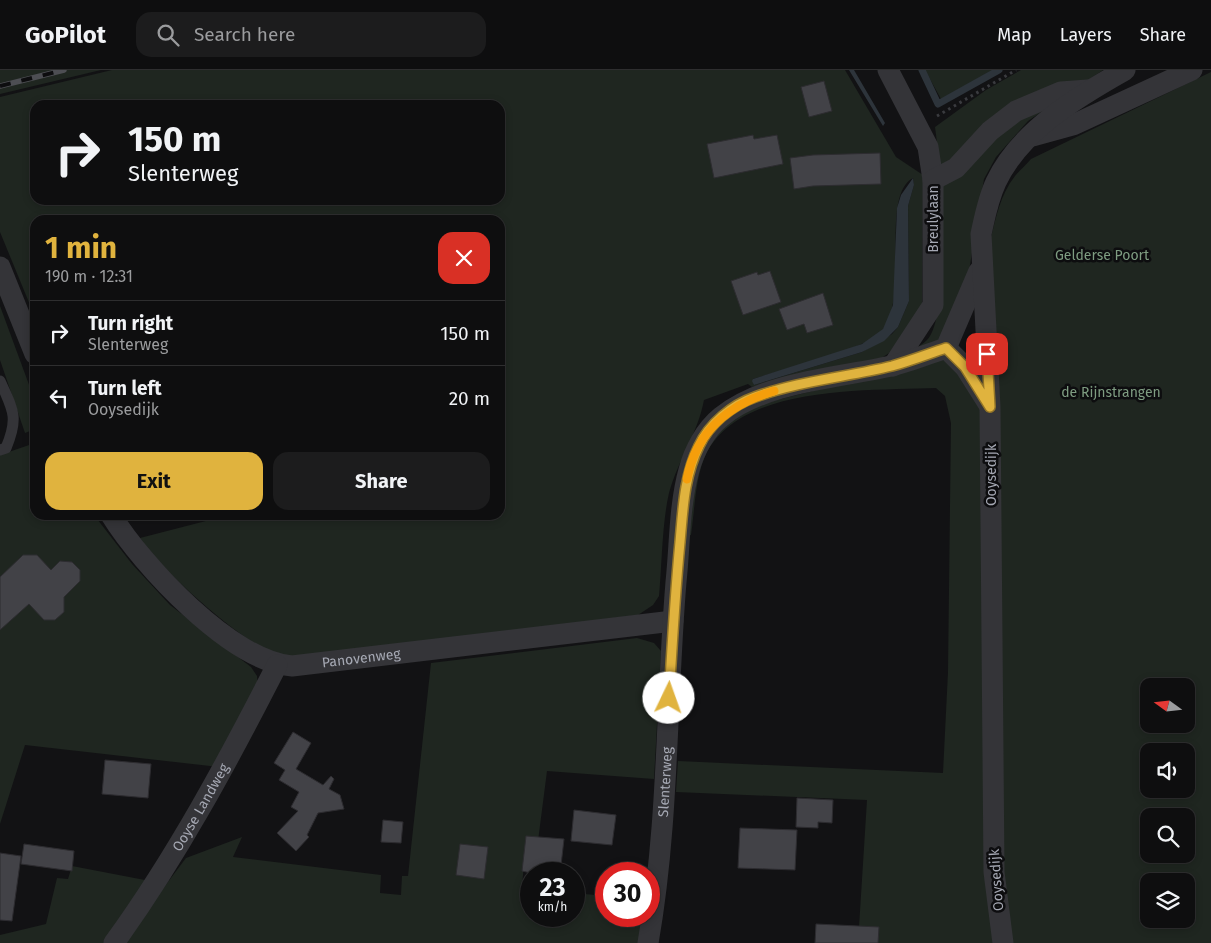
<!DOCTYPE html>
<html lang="en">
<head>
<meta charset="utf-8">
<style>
	body { margin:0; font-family:"Fira Sans",sans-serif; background:#1c1c1d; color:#f1f3f6; height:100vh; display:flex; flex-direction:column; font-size:19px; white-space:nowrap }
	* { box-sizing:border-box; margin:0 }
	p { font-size:16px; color:#9b9c9e }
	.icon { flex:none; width:28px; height:28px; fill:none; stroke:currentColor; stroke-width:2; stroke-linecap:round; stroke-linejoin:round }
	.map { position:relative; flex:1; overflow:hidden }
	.details { position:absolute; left:30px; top:145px; width:475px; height:305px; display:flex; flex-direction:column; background:#0e0e0f; border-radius:15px; box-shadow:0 2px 8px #0003,0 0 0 1px #2e2e2f }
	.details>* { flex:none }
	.banner { position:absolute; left:30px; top:30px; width:475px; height:105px; border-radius:15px; box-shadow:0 2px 8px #0003,0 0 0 1px #2e2e2f; background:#0e0e0f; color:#f1f3f6; overflow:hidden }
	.needle { width:32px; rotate:285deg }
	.tools { position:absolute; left:1140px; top:608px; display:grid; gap:10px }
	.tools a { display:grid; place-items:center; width:55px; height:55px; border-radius:10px; background:#0e0e0f; box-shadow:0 2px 8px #0003,0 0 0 1px #2e2e2f; font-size:25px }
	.speed { position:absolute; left:520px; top:792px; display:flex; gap:10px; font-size:25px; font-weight:700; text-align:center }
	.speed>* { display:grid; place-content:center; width:65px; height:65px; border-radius:50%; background:#0e0e0f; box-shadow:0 2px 8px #0003,0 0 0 1px #2e2e2f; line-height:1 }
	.speed small { font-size:12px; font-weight:400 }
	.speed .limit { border:8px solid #d22; background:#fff; color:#111 }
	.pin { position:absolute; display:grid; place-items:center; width:42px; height:42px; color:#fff; margin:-21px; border-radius:10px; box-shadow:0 2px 8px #0006 }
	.me { position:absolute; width:55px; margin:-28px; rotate:3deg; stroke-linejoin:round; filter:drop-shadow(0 0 4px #0008) }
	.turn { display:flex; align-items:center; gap:18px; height:105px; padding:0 15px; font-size:22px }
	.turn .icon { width:65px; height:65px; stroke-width:2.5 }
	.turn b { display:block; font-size:35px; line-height:42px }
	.round { display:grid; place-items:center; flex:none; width:52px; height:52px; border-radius:15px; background:#1c1c1d }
	.overview { display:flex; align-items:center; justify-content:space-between; height:85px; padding:0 15px }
	h1 { font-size:30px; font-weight:700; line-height:38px; color:#e0b33e }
	.cta { display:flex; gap:10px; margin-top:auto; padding:10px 15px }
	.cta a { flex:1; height:58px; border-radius:15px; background:#e0b33e; color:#111; font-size:20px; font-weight:700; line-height:58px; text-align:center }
	.cta a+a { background:#1c1c1d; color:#f1f3f6 }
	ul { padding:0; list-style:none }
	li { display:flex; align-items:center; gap:15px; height:65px; padding:0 15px; border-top:1px solid #2e2e2f }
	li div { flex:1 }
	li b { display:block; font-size:19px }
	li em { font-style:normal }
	header { display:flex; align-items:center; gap:30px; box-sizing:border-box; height:70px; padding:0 25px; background:#0e0e0f; border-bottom:1px solid #2e2e2f }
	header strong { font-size:24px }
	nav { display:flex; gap:28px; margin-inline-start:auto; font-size:18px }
	.search { width:350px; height:45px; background:#1c1c1d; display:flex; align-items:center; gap:12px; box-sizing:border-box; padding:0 18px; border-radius:15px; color:#9b9c9e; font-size:19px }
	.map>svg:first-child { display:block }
	.green { fill:#1f2620; fill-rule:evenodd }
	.water { fill:#2d343b }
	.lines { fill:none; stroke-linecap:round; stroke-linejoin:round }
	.stream { stroke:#2d343b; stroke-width:7 }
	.building { fill:#424247; stroke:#2d2c30 }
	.path { stroke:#3a3b3f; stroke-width:3; stroke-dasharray:2.5 4; stroke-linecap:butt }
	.service { stroke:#343438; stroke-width:11 }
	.minor { stroke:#343438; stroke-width:21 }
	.rail-casing { stroke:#4d4e53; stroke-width:5.5 }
	.rail { stroke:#0d0d0f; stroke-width:4; stroke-dasharray:11; stroke-linecap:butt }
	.route-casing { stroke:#927428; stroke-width:12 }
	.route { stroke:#e0b33e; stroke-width:9 }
	.slow { stroke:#f59e0b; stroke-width:9 }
	.labels { text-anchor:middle; stroke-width:5; stroke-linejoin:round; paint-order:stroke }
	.street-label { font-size:14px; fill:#a5a8b3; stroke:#0d0d0f }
	.park-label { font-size:14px; fill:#7e9c81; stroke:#0d0d0f }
</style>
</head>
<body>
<header>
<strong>GoPilot</strong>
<div class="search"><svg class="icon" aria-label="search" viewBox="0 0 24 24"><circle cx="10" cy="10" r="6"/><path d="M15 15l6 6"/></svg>Search here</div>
<nav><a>Map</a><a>Layers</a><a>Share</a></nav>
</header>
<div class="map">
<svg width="1211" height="873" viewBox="0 0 1211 873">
	<rect width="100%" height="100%" fill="#121214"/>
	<path class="green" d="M 0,0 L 101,0 L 0,24 Z
		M 112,0 L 845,0 L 896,87 L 923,105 L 922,238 L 889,283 L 880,289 L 752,317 L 748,314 L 704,330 C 698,363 678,390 669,423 C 662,453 662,494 659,526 L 653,535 L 638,545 L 301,588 C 293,587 283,587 275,584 C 239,570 162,501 140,468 L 229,445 L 500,445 L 500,150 L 35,150 L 35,247 L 0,162 L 0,27 ZM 35,35 L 500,35 L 500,130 L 35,130 ZM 913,108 L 914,115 L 908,136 L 909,231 L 898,257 L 892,264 L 862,282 L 754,315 L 753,309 C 781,300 861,280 879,264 C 913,232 878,127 913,108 Z
		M 925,0 L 993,0 L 941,29 Z
		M 1021,0 L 1103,0 L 1028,51 L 996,87 L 984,109 L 969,201 L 940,269 L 910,282 C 916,278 927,272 930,266 C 950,233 941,98 935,57 L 986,20 Z
		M 1211,2 L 1211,873 L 1009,873 L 999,793 L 990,171 C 996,148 1000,125 1015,106 C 1020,100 1026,95 1031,89 ZM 1149,616 L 1186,616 L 1186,654 L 1149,654 ZM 1149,681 L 1186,681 L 1186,719 L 1149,719 ZM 1149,746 L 1186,746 L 1186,784 L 1149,784 ZM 1149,811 L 1186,811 L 1186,849 L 1149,849 Z
		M 0,236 L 35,331 L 35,359 L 25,363 L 0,290 Z
		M 941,289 L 955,295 L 980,336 L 996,873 L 858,873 L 867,730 L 676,722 L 678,691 L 943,703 L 948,602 L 951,353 L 945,326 L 936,318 C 869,321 744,314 707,382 C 695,406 695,438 691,465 L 686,466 L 694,412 L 712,366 L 749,337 Z
		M 35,373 L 35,445 L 94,445 L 132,494 L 170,535 L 251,597 L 257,606 L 258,621 L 219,697 L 25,675 L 0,754 L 0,385 Z
		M 637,568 L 654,573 L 661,581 L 654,709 L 547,701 L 538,771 L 526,770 L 522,817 L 531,818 L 531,846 L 574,846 L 574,823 L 606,826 L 606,846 L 643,846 L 639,873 L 122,873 L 186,788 L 242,767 L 233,787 L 381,805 L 380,823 L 401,825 L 402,806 L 408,806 L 431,593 Z
		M 72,796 L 150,811 L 107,873 L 0,873 L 0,865 L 46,854 L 57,808 L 68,809 Z"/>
	<path class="water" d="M 849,0 L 854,0 L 885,53 L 883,56 Z
		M 913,108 L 914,115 L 908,136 L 909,231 L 898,257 L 884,271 L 862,282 L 754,315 L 752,311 L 753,309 L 862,274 L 883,259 L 893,235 L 897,138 L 901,125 Z"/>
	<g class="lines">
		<path class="stream" d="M 922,0 L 938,34 L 999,0"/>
	</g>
	<path class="building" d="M 824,11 L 832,41 L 809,47 L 801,17 Z
		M 753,65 L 754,69 L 777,65 L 783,94 L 714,108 L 707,74 Z
		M 880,83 L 881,114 L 813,116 L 794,119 L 790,88 L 813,85 Z
		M 770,201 L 781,232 L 743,245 L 731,211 L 757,202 L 758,205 Z
		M 823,223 L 833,255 L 807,263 L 804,254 L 787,260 L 779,239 Z
		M 23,485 L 37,485 L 51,500 L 60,491 L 72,492 L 80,500 L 80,511 L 64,527 L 64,542 L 55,550 L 44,550 L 29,534 L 0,560 L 0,507 Z
		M 293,662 L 311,673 L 296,699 L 323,715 L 331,706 L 334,709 L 329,719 L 340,725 L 344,739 L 318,743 L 307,765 L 309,767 L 296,781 L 277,763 L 298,741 L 291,737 L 299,722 L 279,710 L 285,700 L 274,693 Z
		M 105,690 L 151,694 L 148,728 L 102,724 Z
		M 797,728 L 833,730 L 832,753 L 818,752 L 818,758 L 796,757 Z
		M 574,740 L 616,745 L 612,775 L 571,771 Z
		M 383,750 L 403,752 L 401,773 L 381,772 Z
		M 740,758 L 797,760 L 795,800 L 738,798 Z
		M 526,766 L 564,769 L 560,804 L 535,804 L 522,801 Z
		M 24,774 L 74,781 L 72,801 L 21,794 Z
		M 460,774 L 488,777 L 484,809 L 456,805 Z
		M 0,783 L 21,786 L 12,851 L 0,850 Z
		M 816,854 L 879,857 L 878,873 L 815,873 Z"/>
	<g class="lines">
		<path class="path" d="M 937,46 L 1016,0"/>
		<path class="service" d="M 0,311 C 13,340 19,347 6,378 L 0,380"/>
		<g class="minor">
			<path d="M 888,0 L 928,77 L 933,110 L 933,235 L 893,296"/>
			<path d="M 1033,66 L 1073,55 L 1192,0"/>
			<path d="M 933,110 L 956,98 L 990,61 L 1016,41 L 1061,22 L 1088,20"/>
			<path d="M 0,197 L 35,284"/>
			<path d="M 946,278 L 965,297 L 989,335"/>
			<path id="s1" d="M 111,445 C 142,495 232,592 292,596 L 673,551"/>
			<path id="s2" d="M 114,873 C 177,786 228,691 277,595"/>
			<path id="s3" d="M 648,873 C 669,754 666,632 676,512 C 680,475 679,436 689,400 C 694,381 705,360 721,347 C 763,312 838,308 891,296 C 909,292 928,284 946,278 L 979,201"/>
			<path d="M 1003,873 L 994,802 L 990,337 L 981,164 C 985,146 988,129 996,112 C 1020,61 1077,27 1125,0"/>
		</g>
		<defs>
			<path id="rail" d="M 0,16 L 64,0"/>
		</defs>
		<use href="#rail" class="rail-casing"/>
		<use href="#rail" class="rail"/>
	</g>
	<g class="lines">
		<defs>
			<path id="route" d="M 669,628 C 672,576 675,524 680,472 C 683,439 684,406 699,376 C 709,354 732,335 755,327 C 799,311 847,307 892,296 C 910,291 928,284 946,278 L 965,297 L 990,337 L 987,284"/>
		</defs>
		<use href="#route" class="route-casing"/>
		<use href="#route" class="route"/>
		<path class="slow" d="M 687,409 C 696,362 729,334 774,321"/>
	</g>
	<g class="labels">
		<g class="street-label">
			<text transform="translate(933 149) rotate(-90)" y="5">Breulylaan</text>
			<text transform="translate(991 405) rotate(-90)" y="5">Ooysedijk</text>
			<text dy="5" stroke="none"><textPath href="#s1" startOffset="311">Panovenweg</textPath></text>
			<text dy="5" stroke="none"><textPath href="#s3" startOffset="162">Slenterweg</textPath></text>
			<text dy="5" stroke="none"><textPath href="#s2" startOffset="161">Ooyse Landweg</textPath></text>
			<text transform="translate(996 810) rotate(-94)" y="5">Ooysedijk</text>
		</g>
		<g class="park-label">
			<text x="1102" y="190">Gelderse Poort</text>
			<text x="1111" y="327">de Rijnstrangen</text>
		</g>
	</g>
</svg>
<div class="tools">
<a><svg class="needle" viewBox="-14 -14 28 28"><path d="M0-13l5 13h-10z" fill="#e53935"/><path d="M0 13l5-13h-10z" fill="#9b9c9e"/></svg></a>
<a><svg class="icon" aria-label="sound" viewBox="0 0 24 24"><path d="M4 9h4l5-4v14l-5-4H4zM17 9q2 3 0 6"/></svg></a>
<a><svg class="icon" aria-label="search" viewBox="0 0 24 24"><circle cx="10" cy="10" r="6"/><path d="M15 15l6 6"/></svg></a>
<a><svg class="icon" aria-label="layers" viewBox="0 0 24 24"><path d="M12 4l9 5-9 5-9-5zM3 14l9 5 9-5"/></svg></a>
</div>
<div class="speed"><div>23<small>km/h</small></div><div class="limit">30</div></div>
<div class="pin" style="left:987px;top:284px;background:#d93025"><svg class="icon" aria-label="arrive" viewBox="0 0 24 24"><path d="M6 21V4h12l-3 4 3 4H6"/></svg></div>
<svg class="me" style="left:669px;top:628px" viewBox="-20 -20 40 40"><circle r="19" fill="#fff"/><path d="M0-13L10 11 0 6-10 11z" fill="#e0b33e"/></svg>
<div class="banner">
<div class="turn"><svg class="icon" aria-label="right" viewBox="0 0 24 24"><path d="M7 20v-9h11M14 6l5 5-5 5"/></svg><div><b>150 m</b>Slenterweg</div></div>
</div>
<section class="details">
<div class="overview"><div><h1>1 min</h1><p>190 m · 12:31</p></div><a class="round" style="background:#d93025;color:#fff"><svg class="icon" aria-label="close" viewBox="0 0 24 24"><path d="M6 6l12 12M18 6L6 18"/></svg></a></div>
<ul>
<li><svg class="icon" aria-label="right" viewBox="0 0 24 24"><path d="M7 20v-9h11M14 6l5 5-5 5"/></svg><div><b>Turn right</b><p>Slenterweg</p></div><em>150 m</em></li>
<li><svg class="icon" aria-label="left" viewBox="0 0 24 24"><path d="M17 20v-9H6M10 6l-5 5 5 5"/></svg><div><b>Turn left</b><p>Ooysedijk</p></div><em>20 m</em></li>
</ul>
<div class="cta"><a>Exit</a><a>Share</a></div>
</section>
</div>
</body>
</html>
